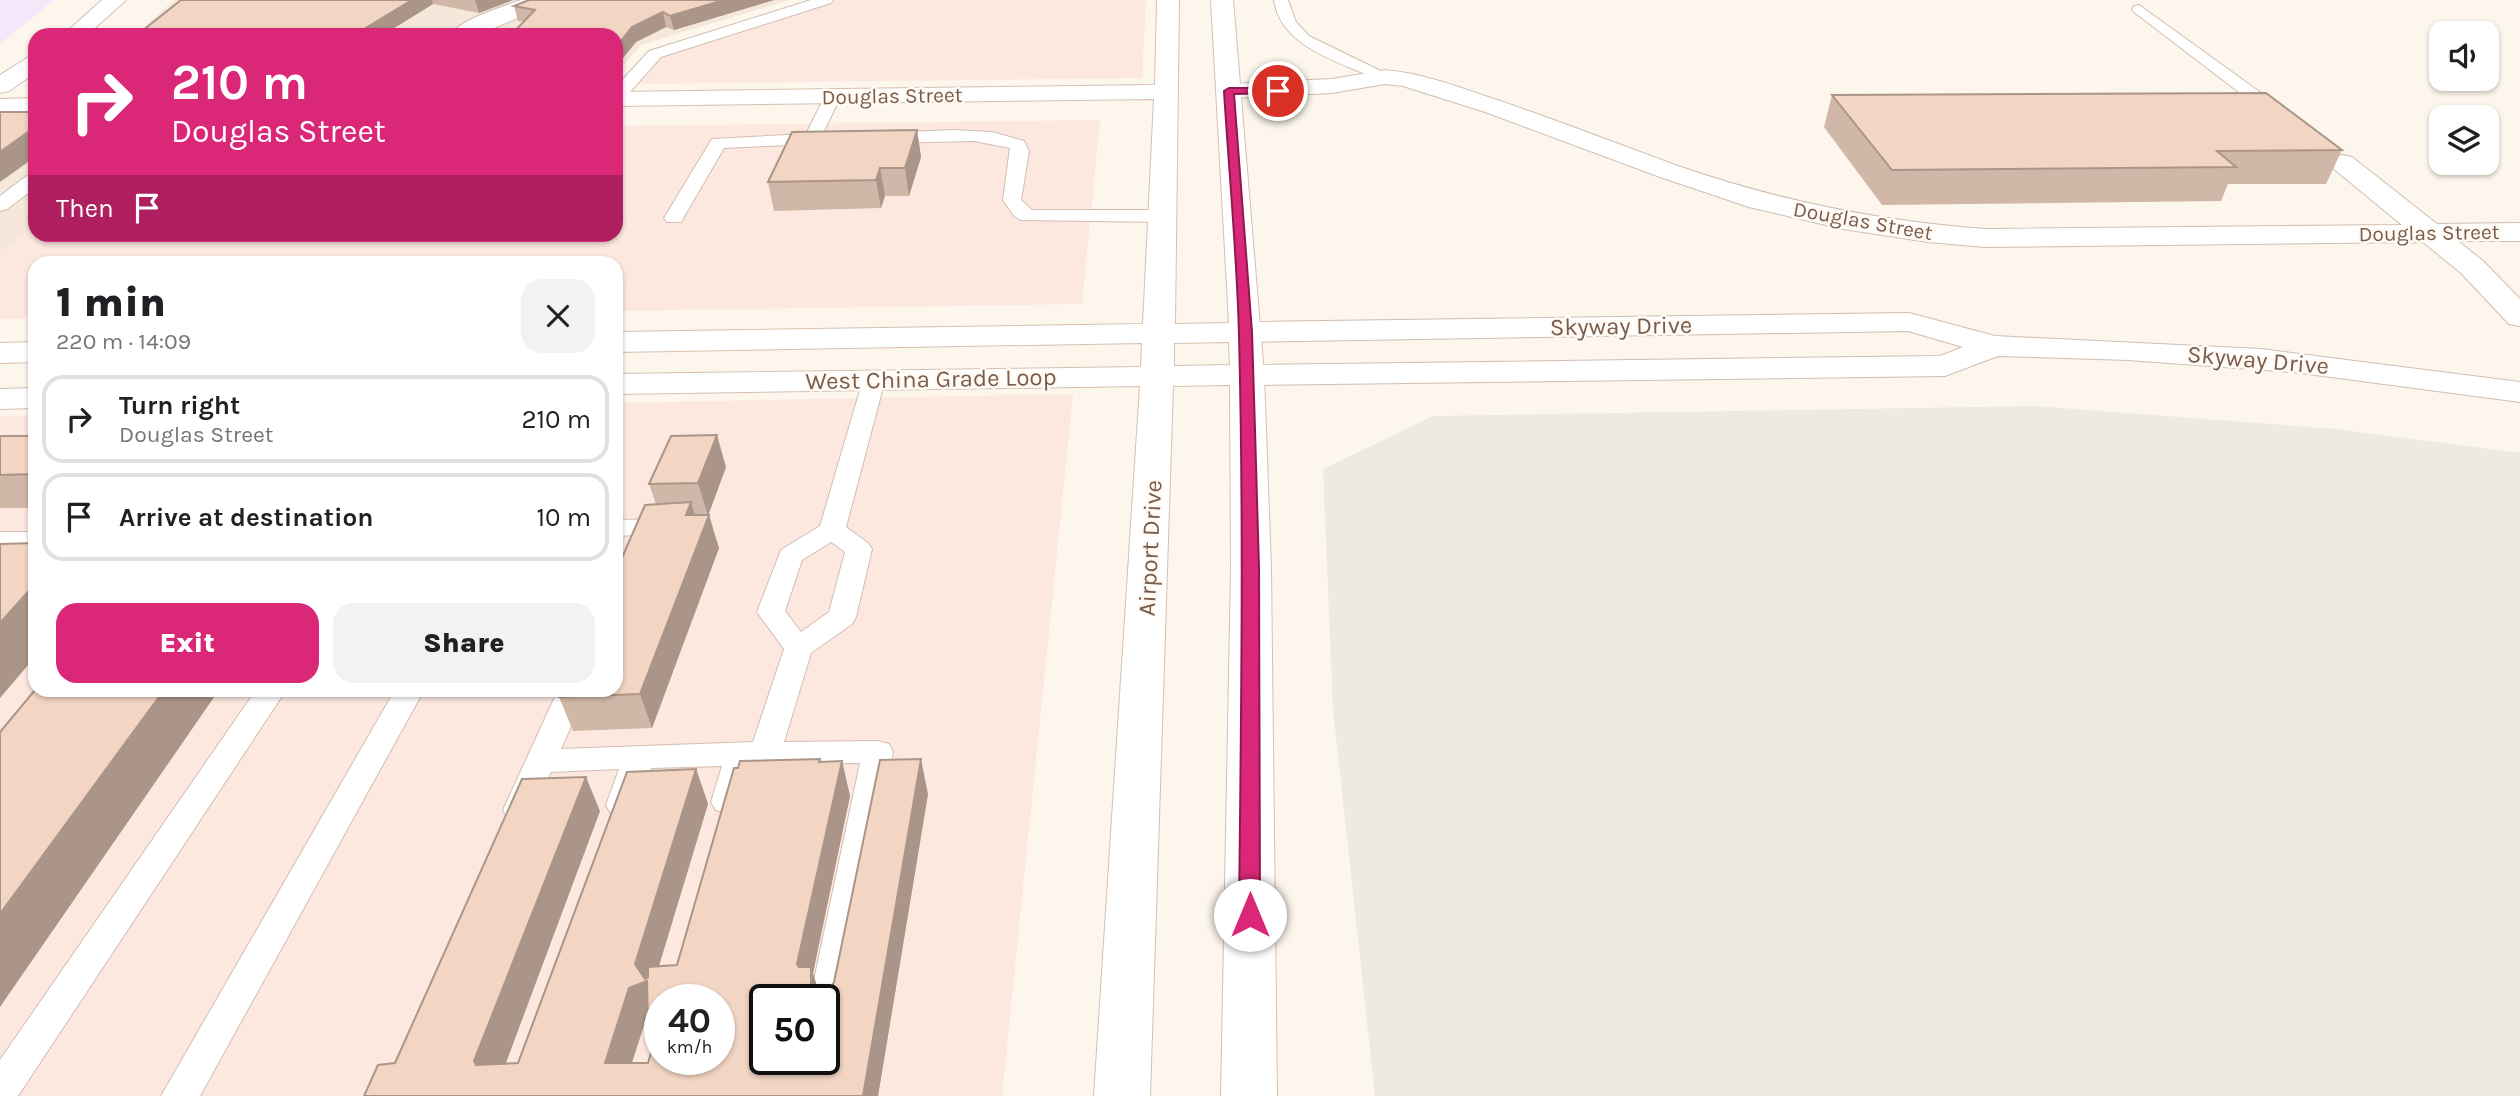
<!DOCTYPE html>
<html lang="en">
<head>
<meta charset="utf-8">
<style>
	body { margin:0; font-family:Karla,sans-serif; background:#f2f2f2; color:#202124; height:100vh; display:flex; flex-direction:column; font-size:26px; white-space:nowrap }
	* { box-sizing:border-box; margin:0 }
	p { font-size:23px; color:#757577 }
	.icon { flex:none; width:38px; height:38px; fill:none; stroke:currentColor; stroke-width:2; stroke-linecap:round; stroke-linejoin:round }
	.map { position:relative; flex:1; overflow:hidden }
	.drawer { position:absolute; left:28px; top:256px; width:595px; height:441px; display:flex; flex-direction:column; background:#fff; border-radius:21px; box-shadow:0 2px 5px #0004 }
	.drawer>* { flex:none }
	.top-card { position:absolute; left:28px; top:28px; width:595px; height:214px; border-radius:21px; box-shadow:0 2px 5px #0004; background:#db2777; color:#fff; overflow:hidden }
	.fabs { position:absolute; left:2429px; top:21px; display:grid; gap:14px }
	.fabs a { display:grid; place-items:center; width:70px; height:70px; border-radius:14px; background:#fff; box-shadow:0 2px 5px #0004; font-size:35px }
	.speed { position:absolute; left:644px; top:984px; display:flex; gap:14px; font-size:35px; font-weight:700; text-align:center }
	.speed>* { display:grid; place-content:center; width:91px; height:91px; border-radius:50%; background:#fff; box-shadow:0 2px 5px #0004; line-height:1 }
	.speed small { font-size:18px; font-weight:400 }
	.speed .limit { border:4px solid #111; border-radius:10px; background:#fff; color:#111 }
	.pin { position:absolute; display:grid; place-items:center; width:60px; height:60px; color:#fff; margin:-30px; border:4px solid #fff; border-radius:50%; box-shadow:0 2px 7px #0007 }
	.me { position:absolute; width:77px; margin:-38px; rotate:0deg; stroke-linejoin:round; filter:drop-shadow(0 0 5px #0008) }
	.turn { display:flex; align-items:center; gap:24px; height:147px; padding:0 28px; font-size:32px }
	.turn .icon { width:91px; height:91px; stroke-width:2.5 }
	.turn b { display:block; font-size:49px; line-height:60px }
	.then { display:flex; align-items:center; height:66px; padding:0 28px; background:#0003; gap:14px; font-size:26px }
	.round { display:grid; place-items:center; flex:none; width:74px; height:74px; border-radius:21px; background:#f2f2f2 }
	.summary { display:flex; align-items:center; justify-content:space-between; height:119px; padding:0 28px }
	h1 { font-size:42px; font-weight:800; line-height:52px }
	.primary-button { display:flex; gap:14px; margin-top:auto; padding:14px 28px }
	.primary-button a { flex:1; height:80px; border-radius:21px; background:#db2777; color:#fff; font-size:28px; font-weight:800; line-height:80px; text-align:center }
	.primary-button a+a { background:#f2f2f2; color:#202124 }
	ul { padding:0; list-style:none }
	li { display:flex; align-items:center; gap:21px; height:88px; margin:0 14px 10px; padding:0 14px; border:4px solid #e0e0e0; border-radius:21px }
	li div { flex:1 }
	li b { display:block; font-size:26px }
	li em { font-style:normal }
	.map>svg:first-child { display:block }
	.residential { fill:#f5e8da }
	.commercial { fill:#fde8e0; fill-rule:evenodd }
	.industrial { fill:#efe9e4 }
	.education { fill:#f3e8fa }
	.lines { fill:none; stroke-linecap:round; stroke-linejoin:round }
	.lane-casing { stroke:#d1beb0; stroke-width:2 }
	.street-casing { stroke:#d1beb0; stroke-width:2 }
	.secondary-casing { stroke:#d6c0b0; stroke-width:2 }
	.lane { fill:#fff; fill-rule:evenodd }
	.street { fill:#fff; fill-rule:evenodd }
	.secondary { fill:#fff; fill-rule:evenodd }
	.wall { fill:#d1b7a8; fill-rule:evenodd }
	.shaded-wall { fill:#aa9588 }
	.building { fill:#f3d5c3; stroke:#aa9588; stroke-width:2; fill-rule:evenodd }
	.route { fill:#db2777; stroke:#8e194d; stroke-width:2 }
	.labels { text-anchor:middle; stroke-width:5; stroke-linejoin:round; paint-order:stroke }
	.far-street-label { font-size:21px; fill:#7a5c4d; stroke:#fffaf3 }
	.street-label { font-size:24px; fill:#7a5c4d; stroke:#fffaf3 }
</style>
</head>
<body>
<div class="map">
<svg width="2520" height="1096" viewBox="0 0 2520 1096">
	<rect width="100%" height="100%" fill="#fdf6ec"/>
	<path class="residential" d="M 174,0 L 790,0 L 641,45 L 616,74 L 616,35 L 136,35 Z
		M 0,100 L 35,103 L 35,226 L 0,253 Z"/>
	<path class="commercial" d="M 825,0 L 1146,0 L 1142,78 L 640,84 L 664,53 Z
		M 1100,120 L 1082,304 L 616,311 L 616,262 L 35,262 L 35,318 L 0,319 L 0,253 L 35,226 L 35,234 L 616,234 L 616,126 Z
		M 1073,394 L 1002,1096 L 0,1096 L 0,416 L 35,415 L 35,690 L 616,690 L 616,403 ZM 660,999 L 719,999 L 719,1059 L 660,1059 ZM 765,999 L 824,999 L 824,1059 L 765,1059 Z"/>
	<path class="industrial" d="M 2034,406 L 2336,429 L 2520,453 L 2520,1096 L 1375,1096 L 1333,709 L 1323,469 L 1433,416 Z"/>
	<path class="education" d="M 0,0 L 54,0 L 0,44 Z"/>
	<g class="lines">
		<defs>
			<path id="lane" d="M 811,0 L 833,0 L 831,3 L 661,57 L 622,101 L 616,102 L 616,87 L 649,51 Z
				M 1274,0 L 1288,0 L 1296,22 L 1309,36 L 1393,77 L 1391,80 L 1379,80 C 1341,62 1281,48 1274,0 Z
				M 2139,5 L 2286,111 L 2289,115 L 2286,119 L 2274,119 L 2134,12 L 2132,9 L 2134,6 Z
				M 833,91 L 841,96 L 823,133 L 847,134 L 850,138 L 847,142 L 724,148 L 681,222 L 667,222 L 664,218 L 712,139 L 806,134 L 825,96 Z
				M 953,130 L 992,132 L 1024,141 L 1029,151 L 1021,200 L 1032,210 L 1163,210 L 1173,216 L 1163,222 L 1021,220 L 1014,216 L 1003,200 L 1010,148 L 974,141 L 883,143 L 874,138 L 883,133 Z
				M 35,173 L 35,188 L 7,209 L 0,211 L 0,196 L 28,175 Z
				M 874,373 L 882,375 L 885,380 L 846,527 L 868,543 L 872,549 L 856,617 L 852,624 L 811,653 L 784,742 L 878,741 L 889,744 L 893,752 L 842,1016 L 837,1027 L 824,1032 L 824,999 L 810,999 L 860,763 L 753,764 L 738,810 L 727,814 L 716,810 L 711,802 L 722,766 L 651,768 L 633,814 L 622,817 L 611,814 L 606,805 L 619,769 L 551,772 L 530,819 L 519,822 L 508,819 L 503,810 L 558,690 L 587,690 L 561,749 L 753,742 L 784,649 L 757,612 L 781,550 L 820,526 L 863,380 L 866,375 ZM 831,542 L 845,552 L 829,612 L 801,632 L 785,611 L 802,560 Z
				M 670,519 L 679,521 L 683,527 L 679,533 L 616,536 L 616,520 Z
				M 0,532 L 35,532 L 35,548 L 0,548 Z
				M 256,690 L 286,690 L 18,1096 L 0,1096 L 0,1060 Z
				M 395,690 L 424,690 L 200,1096 L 161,1096 Z
				M 824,1046 L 828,1047 L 834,1059 L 827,1096 L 789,1096 L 797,1059 L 824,1059 Z"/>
			<path id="street" d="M 521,0 L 551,0 L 548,5 L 478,35 L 450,35 C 461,19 502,7 521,0 Z
				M 1385,70 C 1420,73 1454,85 1488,97 C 1552,118 1615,143 1678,166 C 1779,201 1879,221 1985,229 L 2402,225 L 2334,169 L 2330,163 L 2334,157 L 2343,155 L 2352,157 L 2437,224 L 2520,223 L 2520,241 L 2458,241 L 2483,261 L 2520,299 L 2520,326 L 2509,324 L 2461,273 L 2423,242 L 1985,247 L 1928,242 L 1843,229 L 1749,207 L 1660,177 L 1485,112 L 1403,86 L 1385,84 L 1332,93 L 1229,98 L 1220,96 L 1217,91 L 1220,86 L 1229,84 L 1332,79 Z
				M 1909,313 L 1995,336 L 2261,349 L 2520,382 L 2520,402 L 2293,372 L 2128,360 L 1998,356 L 1945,376 L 1247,385 L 1235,382 L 1230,375 L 1235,368 L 1247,365 L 1940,356 L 1963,347 L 1908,331 L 1245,342 L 1234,339 L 1229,332 L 1234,325 L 1245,322 Z"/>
			<path id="secondary" d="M 102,0 L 126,0 L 87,35 L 63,35 Z
				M 1157,0 L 1179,0 L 1175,324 L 1229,323 L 1211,0 L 1233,0 L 1264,375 L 1271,568 L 1277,1096 L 1221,1096 L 1231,568 L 1230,385 L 1173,386 L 1150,1096 L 1094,1096 L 1140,386 L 616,394 L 616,374 L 1141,367 L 1142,343 L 616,352 L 616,332 L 1143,324 L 1154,99 L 616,106 L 616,92 L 1155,85 ZM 1229,342 L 1230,365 L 1174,366 L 1174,343 Z
				M 35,56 L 35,73 L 9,91 L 0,93 L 0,75 L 27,58 Z
				M 35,98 L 35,112 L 0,113 L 0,99 Z
				M 35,342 L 35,362 L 0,363 L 0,343 Z
				M 35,388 L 35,408 L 0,409 L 0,389 Z"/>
		</defs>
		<use href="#lane" class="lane-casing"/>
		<use href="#street" class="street-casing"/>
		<use href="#secondary" class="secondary-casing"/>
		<use href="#lane" class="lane"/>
		<use href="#street" class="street"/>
		<use href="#secondary" class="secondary"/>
	</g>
	<path class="wall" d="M 181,0 L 513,0 L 479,13 L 433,4 L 383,35 L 137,35 Z
		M 529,0 L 774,0 L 674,30 L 666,27 L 636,42 L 619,63 L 616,63 L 616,35 L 518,21 L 514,6 Z
		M 1832,95 L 2342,150 L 2326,184 L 2228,184 L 2221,201 L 1882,205 L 1824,127 Z
		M 917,130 L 921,157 L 909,196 L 885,196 L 881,208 L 774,211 L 768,182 Z
		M 0,436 L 35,436 L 35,508 L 0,508 Z
		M 726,467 L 708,515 L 719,548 L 652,728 L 573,731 L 559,697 L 621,560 L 656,504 L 649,484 Z
		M 820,759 L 821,762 L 842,761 L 850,796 L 813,973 L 820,998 L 828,995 L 928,794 L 878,1096 L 395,1063 L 600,811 L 505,1063 L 518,1063 L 696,769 L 708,804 L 659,966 L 677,965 ZM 765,999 L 824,999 L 824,1059 L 818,1064 L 794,1064 L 795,1059 L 765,1059 ZM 648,1021 L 655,1039 L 648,1063 L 632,1063 L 645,1022 Z"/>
	<path class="shaded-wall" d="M 412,0 L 432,0 L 433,4 L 383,35 L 354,35 Z
		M 475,0 L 513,0 L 479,13 Z
		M 724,0 L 774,0 L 674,30 L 670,16 Z
		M 663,12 L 666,27 L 636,42 L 619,63 L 616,47 L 632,27 Z
		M 35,127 L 35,157 L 0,182 L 0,152 Z
		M 917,130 L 921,157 L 909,196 L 905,168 Z
		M 880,168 L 885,196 L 881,208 L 876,180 Z
		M 717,435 L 726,467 L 708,516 L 698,483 Z
		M 691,502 L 701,535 L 686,515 Z
		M 709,515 L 719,548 L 652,728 L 640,694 Z
		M 35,584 L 35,657 L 0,698 L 0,623 Z
		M 164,690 L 219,690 L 0,1007 L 0,914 Z
		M 921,759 L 928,794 L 878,1096 L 863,1096 Z
		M 842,761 L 850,796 L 813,973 L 821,999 L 811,999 L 797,964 Z
		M 696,769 L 708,804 L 651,992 L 660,1016 L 645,1022 L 621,1096 L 605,1063 Z
		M 586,777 L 600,811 L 494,1095 L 474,1061 Z
		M 776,1059 L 795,1059 L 787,1096 L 775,1064 Z"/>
	<path class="building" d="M 181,0 L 412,0 L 354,35 L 137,35 Z
		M 529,0 L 724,0 L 670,16 L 663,12 L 632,27 L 616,47 L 616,35 L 511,35 L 535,10 L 514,6 Z
		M 2266,93 L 2342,150 L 2217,151 L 2236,167 L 1892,170 L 1832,95 Z
		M 0,112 L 35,112 L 35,127 L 0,152 Z
		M 917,130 L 905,168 L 880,168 L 876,180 L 768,182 L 792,132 Z
		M 717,435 L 698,483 L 649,484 L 671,436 Z
		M 0,436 L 35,436 L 35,474 L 0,475 Z
		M 691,502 L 686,515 L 709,515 L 640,694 L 559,697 L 562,690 L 616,690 L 616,564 L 621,560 L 645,505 Z
		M 35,543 L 35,584 L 0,623 L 0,544 Z
		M 35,690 L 164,690 L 0,914 L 0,732 Z
		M 820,759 L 819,762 L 842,761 L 797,964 L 799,967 L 811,967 L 811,998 L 813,999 L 765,999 L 765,1059 L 776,1059 L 775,1064 L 818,1064 L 819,1059 L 824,1059 L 824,1033 L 826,1025 L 824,1021 L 824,999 L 816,999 L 828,995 L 834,982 L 880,760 L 921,759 L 863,1096 L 364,1096 L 378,1065 L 395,1063 L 522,779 L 586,777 L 474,1061 L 476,1065 L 518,1063 L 627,772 L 696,769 L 635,964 L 645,979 L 648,977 L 648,967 L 677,965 L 734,768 L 738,768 L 740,761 ZM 647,981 L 648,1022 L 656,1022 L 659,1025 L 648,1063 L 605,1063 L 629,988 ZM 660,999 L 719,999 L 719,1059 L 660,1059 Z"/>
	<path class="route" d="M 1278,88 L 1283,91 L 1281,93 L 1234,94 L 1252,332 L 1255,430 L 1259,568 L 1260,915 L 1257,921 L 1250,923 L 1242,921 L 1239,915 C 1241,722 1244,529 1239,335 C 1237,254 1229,173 1224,91 L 1229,88 Z"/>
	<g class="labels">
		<g class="far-street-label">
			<text transform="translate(892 96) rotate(-1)" y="7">Douglas Street</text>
			<text transform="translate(1863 221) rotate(10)" y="7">Douglas Street</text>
			<text transform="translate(2429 233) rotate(-1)" y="7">Douglas Street</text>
		</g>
		<g class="street-label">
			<text transform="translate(1621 326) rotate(-1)" y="8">Skyway Drive</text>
			<text transform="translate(2258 360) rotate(5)" y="8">Skyway Drive</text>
			<text transform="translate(931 379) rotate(-1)" y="8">West China Grade Loop</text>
			<text transform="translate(1150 548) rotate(-87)" y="8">Airport Drive</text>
		</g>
	</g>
</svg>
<div class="fabs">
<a><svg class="icon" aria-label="sound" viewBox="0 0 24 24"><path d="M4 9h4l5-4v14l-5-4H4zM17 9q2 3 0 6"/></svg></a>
<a><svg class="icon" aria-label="layers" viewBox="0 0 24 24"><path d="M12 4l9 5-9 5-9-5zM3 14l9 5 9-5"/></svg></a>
</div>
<div class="speed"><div>40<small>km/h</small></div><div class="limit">50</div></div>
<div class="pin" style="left:1278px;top:91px;background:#d93025"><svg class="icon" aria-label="arrive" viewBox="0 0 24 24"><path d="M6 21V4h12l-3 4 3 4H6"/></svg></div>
<svg class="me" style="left:1250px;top:915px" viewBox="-20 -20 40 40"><circle r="19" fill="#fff"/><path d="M0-13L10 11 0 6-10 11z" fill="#db2777"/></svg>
<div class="top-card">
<div class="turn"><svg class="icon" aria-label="right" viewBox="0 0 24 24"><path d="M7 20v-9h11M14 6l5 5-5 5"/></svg><div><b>210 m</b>Douglas Street</div></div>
<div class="then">Then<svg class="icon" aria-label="arrive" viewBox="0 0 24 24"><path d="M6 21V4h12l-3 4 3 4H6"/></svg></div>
</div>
<section class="drawer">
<div class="summary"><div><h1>1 min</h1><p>220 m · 14:09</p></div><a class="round"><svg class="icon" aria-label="close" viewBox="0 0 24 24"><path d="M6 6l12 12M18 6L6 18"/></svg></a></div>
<ul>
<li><svg class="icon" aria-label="right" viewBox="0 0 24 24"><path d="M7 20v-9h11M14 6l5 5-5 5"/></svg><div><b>Turn right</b><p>Douglas Street</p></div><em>210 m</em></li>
<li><svg class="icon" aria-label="arrive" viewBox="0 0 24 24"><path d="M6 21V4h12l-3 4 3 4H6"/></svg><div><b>Arrive at destination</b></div><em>10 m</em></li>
</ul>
<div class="primary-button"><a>Exit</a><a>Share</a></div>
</section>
</div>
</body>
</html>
